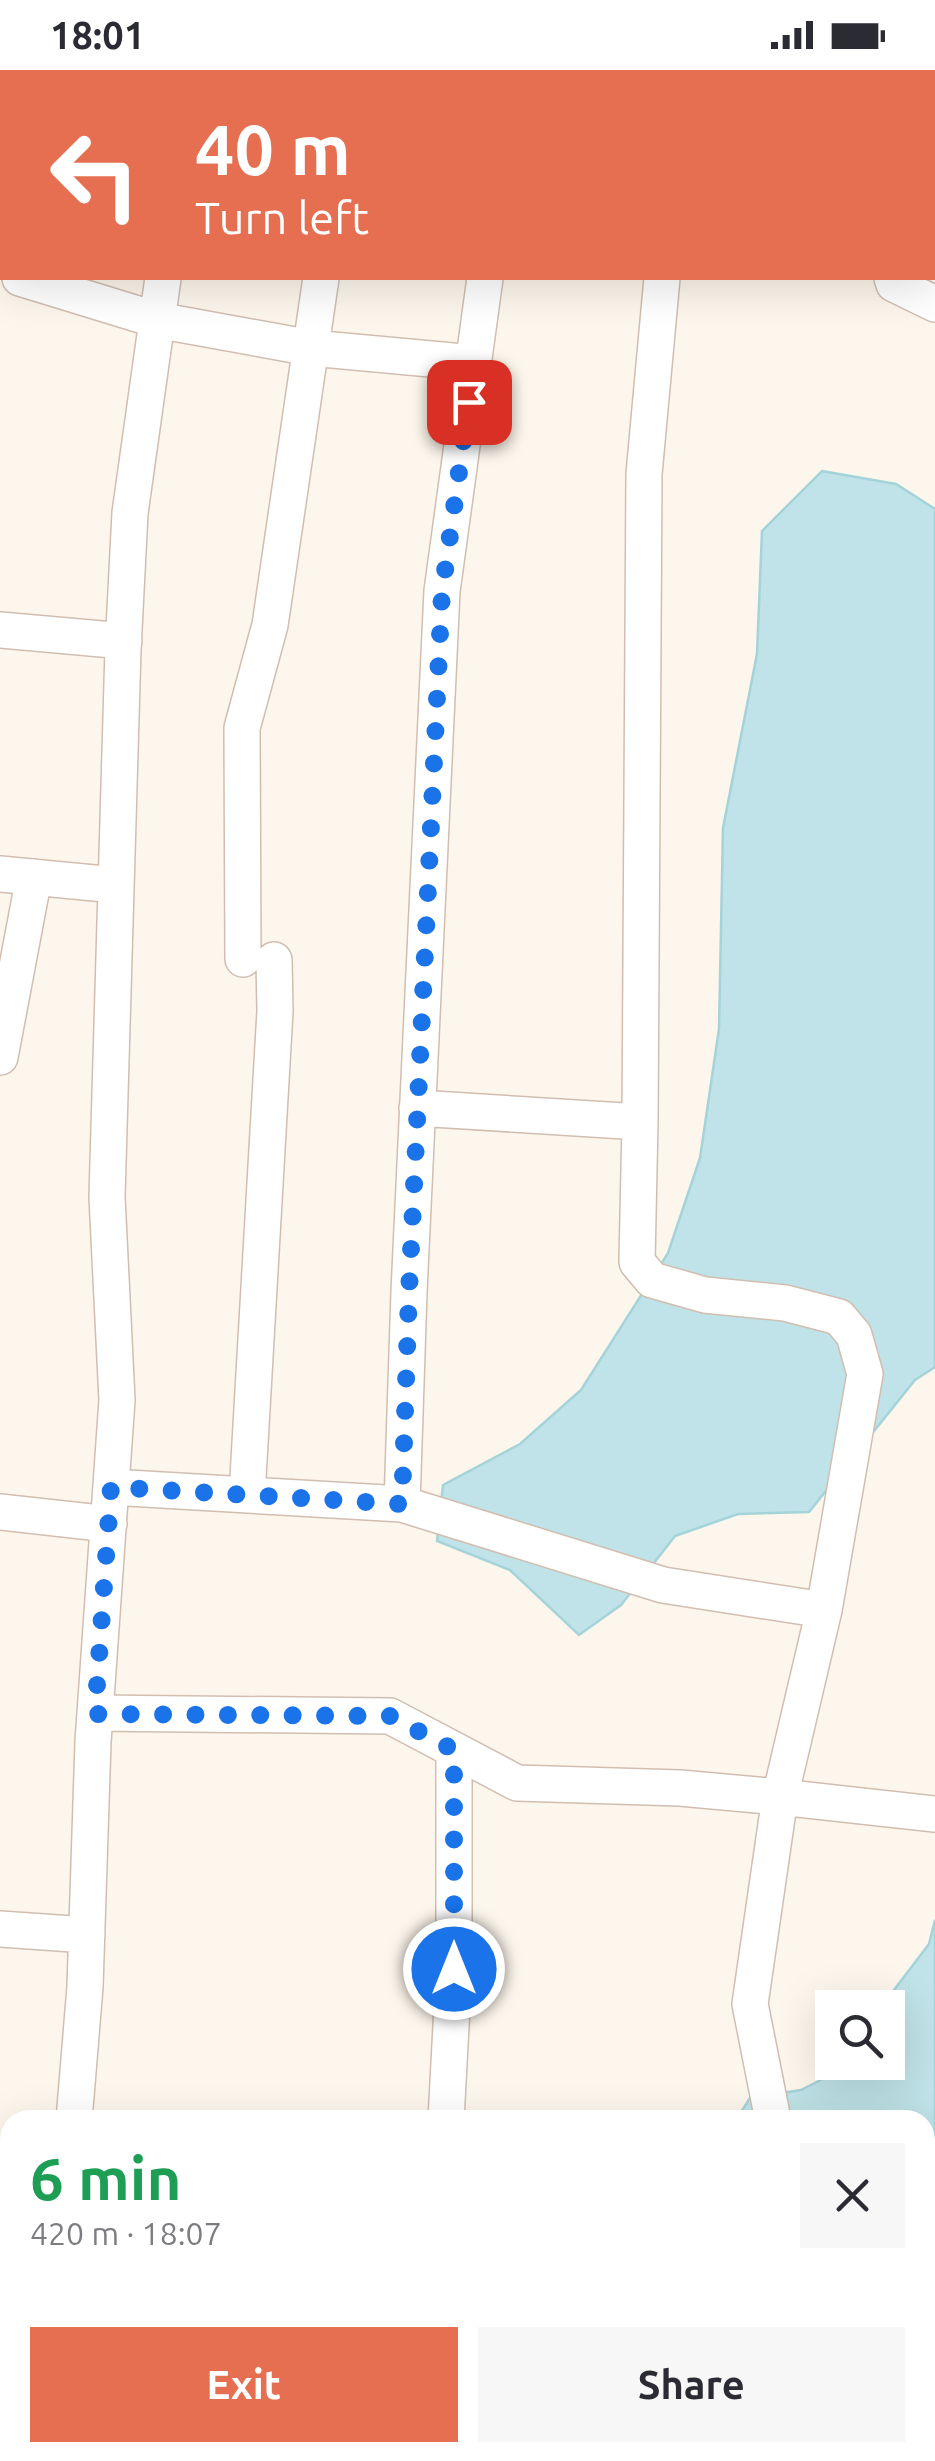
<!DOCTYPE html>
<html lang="en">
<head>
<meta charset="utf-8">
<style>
	body { margin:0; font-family:Ubuntu,sans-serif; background:#f7f7f7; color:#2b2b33; height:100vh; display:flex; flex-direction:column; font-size:38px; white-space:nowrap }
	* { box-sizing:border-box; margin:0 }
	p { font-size:32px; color:#7c7c81 }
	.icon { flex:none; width:55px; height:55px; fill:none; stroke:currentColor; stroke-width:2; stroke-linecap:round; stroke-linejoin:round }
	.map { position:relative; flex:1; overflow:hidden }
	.panel { position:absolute; left:0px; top:2040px; width:935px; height:352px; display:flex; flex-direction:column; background:#fff; border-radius:30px 30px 0 0; box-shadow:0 10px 40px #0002 }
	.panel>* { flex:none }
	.hud { position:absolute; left:0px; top:0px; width:935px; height:210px; box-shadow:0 10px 40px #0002; background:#e76f51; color:#fff; overflow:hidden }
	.fabs { position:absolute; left:815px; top:1920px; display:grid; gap:20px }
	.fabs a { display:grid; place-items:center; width:90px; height:90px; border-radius:0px; background:#fff; box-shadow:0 10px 40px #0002; font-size:50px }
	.pin { position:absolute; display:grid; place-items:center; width:85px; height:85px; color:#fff; margin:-42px; border-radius:20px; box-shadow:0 5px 15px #0006 }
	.me { position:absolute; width:110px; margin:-55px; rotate:0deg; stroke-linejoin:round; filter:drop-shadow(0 0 8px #0008) }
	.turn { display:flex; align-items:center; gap:35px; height:210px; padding:0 30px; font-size:45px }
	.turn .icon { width:130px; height:130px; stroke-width:2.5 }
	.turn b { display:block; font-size:70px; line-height:85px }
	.round { display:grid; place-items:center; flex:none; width:105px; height:105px; border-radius:0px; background:#f7f7f7 }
	.head { display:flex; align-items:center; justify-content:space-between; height:170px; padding:0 30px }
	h1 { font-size:60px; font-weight:600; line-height:75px; color:#1e9e55 }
	.cta { display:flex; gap:20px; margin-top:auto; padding:20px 30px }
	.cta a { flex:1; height:115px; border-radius:0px; background:#e76f51; color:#fff; font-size:40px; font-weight:600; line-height:115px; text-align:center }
	.cta a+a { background:#f7f7f7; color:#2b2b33 }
	.status { display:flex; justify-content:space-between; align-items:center; height:70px; padding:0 50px; background:#fff; direction:ltr }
	.status svg { height:28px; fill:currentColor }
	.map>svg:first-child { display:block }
	.water { fill:#bfe3e8; stroke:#a5d3da; stroke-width:2.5 }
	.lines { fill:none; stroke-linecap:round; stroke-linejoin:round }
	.street-casing { stroke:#d1beb0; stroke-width:38 }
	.street { stroke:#fff; stroke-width:35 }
	.route { stroke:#1a73e8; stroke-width:18; stroke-dasharray:0 32.4 }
</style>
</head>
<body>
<div class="status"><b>18:01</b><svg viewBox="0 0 49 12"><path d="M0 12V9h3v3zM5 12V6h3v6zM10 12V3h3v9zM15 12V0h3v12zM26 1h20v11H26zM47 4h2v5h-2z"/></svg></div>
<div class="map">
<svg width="935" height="2391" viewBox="0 0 935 2391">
	<rect width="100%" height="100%" fill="#fdf6ec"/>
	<path class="water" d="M 822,401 L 896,414 L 935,439 L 935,1297 L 915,1310 L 809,1442 L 738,1444 L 675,1466 L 621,1535 L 579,1565 L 510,1500 L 437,1471 L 443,1415 L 520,1374 L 581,1320 L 668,1183 L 700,1088 L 719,959 L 723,758 L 757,584 L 762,461 Z
		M 935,1850 L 935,2094 L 925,2092 L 925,2050 L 736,2050 L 750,2028 L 801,2020 L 842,1999 L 844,1993 L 888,1992 L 888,1938 L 881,1937 L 929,1874 Z"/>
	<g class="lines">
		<defs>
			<path id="street" d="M 0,1 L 12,2
				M 46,2 L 47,0
				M 198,2 L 198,0
				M 350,2 L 350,0
				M 503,2 L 503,0
				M 679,2 L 679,0
				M 851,2 L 851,0
				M 20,208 L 157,250 L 311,278 L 474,293
				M 892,208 L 894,214 L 935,234
				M 0,560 L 124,571
				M 0,804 L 115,815
				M 243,889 L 242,658 L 270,555 L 321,208
				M 0,987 L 34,807
				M 417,1038 L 640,1052 L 644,404 L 662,208
				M 640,1052 L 637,1192 L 652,1210 L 705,1225 L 785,1233 L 839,1247 L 854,1265 L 865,1304 L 824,1540 L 780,1727 L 935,1744
				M 111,1417 L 402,1434 L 409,1222 L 442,521 L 485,208
				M 247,1425 L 275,941 L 274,890
				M 402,1434 L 663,1515 L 824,1540
				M 0,1442 L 109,1454
				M 95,1643 L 390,1646 L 517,1713 L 680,1718 L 780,1727 L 750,1934 L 773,2050
				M 0,1859 L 87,1865
				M 74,2050 L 85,1917 L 93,1672 L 117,1330 L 107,1127 L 123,579 L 130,443 L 163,208
				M 446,2050 L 454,1899 L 454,1680
				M 0,2304 L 10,2310
				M 90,2382 L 97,2391
				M 34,2391 L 37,2382
				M 431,2391 L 431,2382
				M 748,2391 L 749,2382"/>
		</defs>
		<use href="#street" class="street-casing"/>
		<use href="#street" class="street"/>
	</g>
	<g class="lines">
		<path class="route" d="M 454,1899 L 454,1680 L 390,1646 L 95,1644 L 111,1417 L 402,1434 L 409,1222 L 442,522 L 469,332"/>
	</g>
</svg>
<div class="fabs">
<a><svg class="icon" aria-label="search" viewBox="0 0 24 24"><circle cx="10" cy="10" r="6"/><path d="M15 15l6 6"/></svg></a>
</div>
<div class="pin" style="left:469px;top:332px;background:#d93025"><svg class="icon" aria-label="arrive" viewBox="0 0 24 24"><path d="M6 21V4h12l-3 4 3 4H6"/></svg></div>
<svg class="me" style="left:454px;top:1899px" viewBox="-20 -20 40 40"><circle r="17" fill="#1a73e8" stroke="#fff" stroke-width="3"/><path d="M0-11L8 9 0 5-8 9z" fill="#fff"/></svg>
<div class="hud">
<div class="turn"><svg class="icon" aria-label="left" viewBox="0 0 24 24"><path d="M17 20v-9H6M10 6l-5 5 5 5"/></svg><div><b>40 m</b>Turn left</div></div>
</div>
<section class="panel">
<div class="head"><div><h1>6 min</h1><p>420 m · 18:07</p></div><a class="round"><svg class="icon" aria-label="close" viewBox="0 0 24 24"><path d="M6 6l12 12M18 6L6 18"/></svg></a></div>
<div class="cta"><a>Exit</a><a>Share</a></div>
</section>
</div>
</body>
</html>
